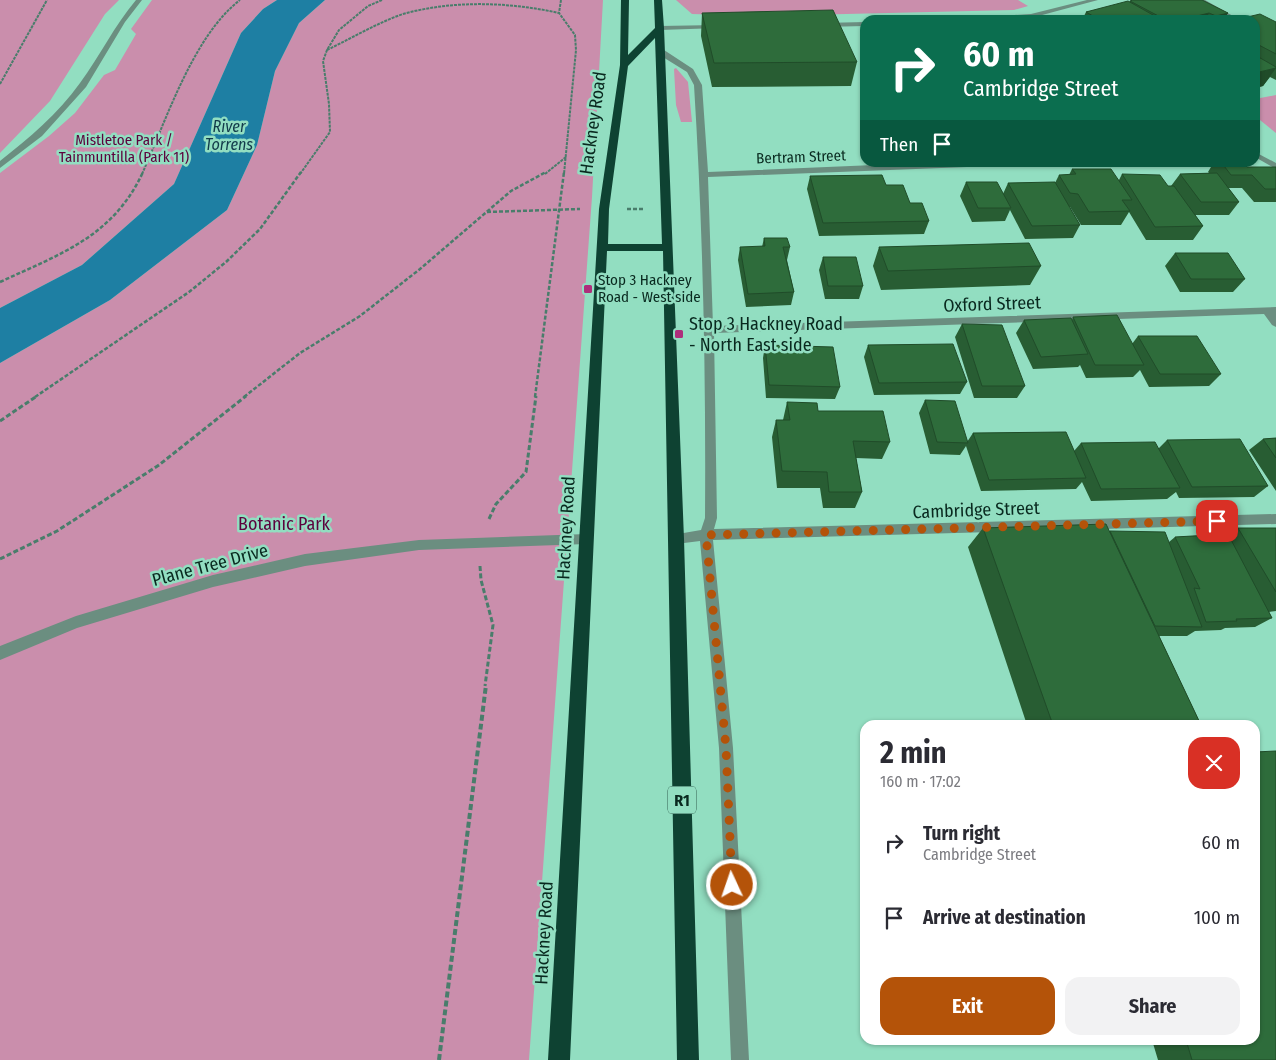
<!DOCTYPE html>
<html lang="en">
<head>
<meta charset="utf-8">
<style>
	body { margin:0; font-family:"Fira Sans Condensed",sans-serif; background:#f2f2f3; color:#2b2b33; height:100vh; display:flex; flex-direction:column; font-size:19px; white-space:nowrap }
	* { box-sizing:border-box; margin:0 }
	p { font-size:16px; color:#7c7c81 }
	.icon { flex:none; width:28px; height:28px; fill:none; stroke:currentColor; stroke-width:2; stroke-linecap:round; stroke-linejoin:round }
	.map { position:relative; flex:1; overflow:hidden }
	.details { position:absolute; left:860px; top:720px; width:400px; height:325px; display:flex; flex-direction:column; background:#fff; border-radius:15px; box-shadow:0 1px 4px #0004 }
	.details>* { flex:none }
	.banner { position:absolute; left:860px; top:15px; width:400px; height:152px; border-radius:15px; box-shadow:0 1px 4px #0004; background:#0b6e4f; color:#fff; overflow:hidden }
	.pin { position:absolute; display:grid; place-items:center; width:42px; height:42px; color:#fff; margin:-21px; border-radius:10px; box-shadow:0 2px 8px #0006 }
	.me { position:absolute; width:55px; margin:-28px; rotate:357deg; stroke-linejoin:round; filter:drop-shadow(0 0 4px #0008) }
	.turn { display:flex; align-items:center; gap:18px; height:105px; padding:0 20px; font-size:22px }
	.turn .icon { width:65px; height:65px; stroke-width:2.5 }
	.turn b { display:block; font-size:35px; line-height:42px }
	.then { display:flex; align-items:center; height:48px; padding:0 20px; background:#0003; gap:10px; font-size:19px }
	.round { display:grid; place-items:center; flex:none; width:52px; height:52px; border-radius:15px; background:#f2f2f3 }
	.overview { display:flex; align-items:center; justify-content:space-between; height:85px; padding:0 20px }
	h1 { font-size:30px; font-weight:700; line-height:38px }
	.action { display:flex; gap:10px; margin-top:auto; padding:10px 20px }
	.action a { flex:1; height:58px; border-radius:15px; background:#b45309; color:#fff; font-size:20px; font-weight:700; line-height:58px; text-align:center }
	.action a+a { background:#f2f2f3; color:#2b2b33 }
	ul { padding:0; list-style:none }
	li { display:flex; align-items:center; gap:15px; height:75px; padding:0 20px }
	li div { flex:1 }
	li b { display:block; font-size:19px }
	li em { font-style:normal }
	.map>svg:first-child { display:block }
	.green { fill:#ca8eac }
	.water { fill:#1e7fa3 }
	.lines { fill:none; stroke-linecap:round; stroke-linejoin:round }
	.path-far3 { stroke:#497d6b; stroke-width:2; stroke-dasharray:3 1; stroke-linecap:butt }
	.path-far2 { stroke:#497d6b; stroke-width:2.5; stroke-dasharray:4 2; stroke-linecap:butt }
	.path-far1 { stroke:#497d6b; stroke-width:3; stroke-dasharray:5 2.5; stroke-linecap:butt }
	.path { stroke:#497d6b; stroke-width:4; stroke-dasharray:6 3; stroke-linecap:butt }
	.minor { fill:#6b8e80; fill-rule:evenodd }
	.highway { fill:#0e4232; fill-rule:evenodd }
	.wall { fill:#285d33 }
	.shaded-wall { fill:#204c29 }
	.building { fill:#2e6c3b; stroke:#204c29 }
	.route { stroke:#b45309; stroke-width:9; stroke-dasharray:0 16.2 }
	.poi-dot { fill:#ae2e7b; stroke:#92dec1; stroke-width:2 }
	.labels { text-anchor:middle; stroke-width:5; stroke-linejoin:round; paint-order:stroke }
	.far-park-label { font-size:15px; fill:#5c023d; stroke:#92dec1 }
	.far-street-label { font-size:15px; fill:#09291f; stroke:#92dec1 }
	.far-poi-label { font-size:15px; fill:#09291f; stroke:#92dec1; text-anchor:start }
	.far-water-label { font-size:16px; font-style:italic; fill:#123a4a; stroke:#92dec1 }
	.shield { fill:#92dec1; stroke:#325f50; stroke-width:1 }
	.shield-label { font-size:16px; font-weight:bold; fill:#09291f }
	.street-label { font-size:18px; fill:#09291f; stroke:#92dec1 }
	.poi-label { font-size:18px; fill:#09291f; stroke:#92dec1; text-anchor:start }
	.park-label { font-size:18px; fill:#5c023d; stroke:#92dec1 }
</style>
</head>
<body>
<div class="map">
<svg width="1276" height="1060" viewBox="0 0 1276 1060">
	<rect width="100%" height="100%" fill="#92dec1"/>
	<path class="green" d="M 0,0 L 119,0 L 105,14 L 50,101 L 0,153 Z
		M 152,0 L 277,0 L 263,9 L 241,33 L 174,184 L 82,265 L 0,308 L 0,173 L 49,136 L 75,113 L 104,75 L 115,70 L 136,34 L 131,29 Z
		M 325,0 L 603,0 L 592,197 L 529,1060 L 0,1060 L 0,363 L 110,300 L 227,210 L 257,145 L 275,71 L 299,23 Z
		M 676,0 L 1018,0 L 1028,6 L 1014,10 L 761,16 L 692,14 Z
		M 676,68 L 688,82 L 692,122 L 681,122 L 676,105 L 674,69 Z
		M 1276,95 L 1276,133 L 1255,116 L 1255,99 Z"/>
	<path class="water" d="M 277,0 L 325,0 L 299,23 L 275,71 L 257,145 L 227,210 L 110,300 L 0,363 L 0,308 L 82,265 L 174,184 L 241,33 L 263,9 Z"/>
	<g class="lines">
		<path class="path-far3" d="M 561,0 L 559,13 L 575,35 L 576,50 L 564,174
			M 327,50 C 352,38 377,23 403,14 C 453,0 509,2 559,13
			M 0,84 L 47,0
			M 142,174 C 166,121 193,36 240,0
			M 300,174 L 330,132 L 329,104 L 323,61 L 327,50 L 339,30 L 368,6 L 382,0
			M 545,174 L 566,157"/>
		<path class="path-far2" d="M 627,209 L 643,209
			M 487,212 L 580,209
			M 0,282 C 60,254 113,237 143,172
			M 35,397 L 189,292 L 226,262 L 260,229 L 301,172
			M 244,397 L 300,353 L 360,316 L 420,269 L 511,191 L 546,172
			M 535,397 L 564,172"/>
		<path class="path-far1" d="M 0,421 L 37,396
			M 489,519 L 496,504 L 526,472 L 536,396
			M 0,559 L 57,531 L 159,465 L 246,396
			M 480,566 L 481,580 L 493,625 L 485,686"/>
		<path class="path" d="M 439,1060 L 486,685"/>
		<path class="minor" d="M 136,0 L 142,0 L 125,22 L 86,87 L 42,136 L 0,168 L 0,161 C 29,138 58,114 80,83 C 100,56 114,26 136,0 Z
			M 1087,0 L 1098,0 L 1031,18 L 968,20 L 971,18 L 1031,14 Z
			M 1197,0 L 1205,0 L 1240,20 L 1232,20 Z
			M 865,22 L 865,26 L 822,27 L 819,25 L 822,23 Z
			M 717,25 L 719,26 L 719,28 L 660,30 L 657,28 L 660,26 Z
			M 658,50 L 664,50 L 693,69 L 702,85 L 708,172 L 945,162 L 1022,162 L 1018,165 L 708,177 L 713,326 L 1276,307 L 1276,327 L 1272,325 L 1264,314 L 714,333 L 717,518 L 714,529 L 1276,514 L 1276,524 L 713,540 L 733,748 L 749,1060 L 731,1060 L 719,748 L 700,541 L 676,544 L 672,543 L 670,539 L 672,535 L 701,530 L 705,518 C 706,374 703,229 694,85 L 687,72 L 658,54 Z
			M 1255,152 L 1276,163 L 1276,169 L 1255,157 Z
			M 587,534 L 591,535 L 593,539 L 591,543 L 587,544 L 419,550 L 305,566 L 213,587 L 77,628 L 0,660 L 0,646 L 76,616 L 213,575 L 305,554 L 419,540 Z"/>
		<path class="highway" d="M 621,0 L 629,0 L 628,55 L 655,28 L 654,0 L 662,0 L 664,28 L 684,539 L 699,1060 L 677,1060 L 663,251 L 607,251 L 570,1060 L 548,1060 L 599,209 L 620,65 ZM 655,38 L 662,244 L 608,244 L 609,209 L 628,66 Z"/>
	</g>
	<path class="wall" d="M 1130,1 L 1228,13 L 1224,19 L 1221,20 L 1086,20 L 1083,18 L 1086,12 L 1129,2 Z
		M 702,13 L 857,62 L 851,86 L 712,87 L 701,36 Z
		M 1255,20 L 1276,22 L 1276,80 L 1270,77 L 1263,86 L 1255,88 Z
		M 1214,162 L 1243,162 L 1247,167 L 1276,167 L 1276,202 L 1254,202 L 1242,188 L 1228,188 L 1239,202 L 1229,215 L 1195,215 L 1203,226 L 1193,240 L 1146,240 L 1129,212 L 1121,225 L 1081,225 L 1070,207 L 1069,207 L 1080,225 L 1073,238 L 1025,239 L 1010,210 L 1005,221 L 972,222 L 960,196 L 966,182 L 1003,194 L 1008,183 L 1055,183 L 1059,175 L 1069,175 L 1072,169 L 1119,180 L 1122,174 L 1168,186 L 1171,186 L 1180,174 L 1209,173 L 1208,172 Z
		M 810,176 L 886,185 L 910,203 L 929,221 L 924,234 L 819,236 L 807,189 Z
		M 764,238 L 790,247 L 787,260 L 794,292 L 791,305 L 746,307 L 738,260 L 740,247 L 762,247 Z
		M 879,247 L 1041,266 L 1030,285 L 881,290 L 873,266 Z
		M 1175,253 L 1245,279 L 1233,292 L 1180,292 L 1165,266 Z
		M 823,257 L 863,286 L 859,299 L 825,299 L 819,270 Z
		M 1073,317 L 1132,344 L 1138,336 L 1221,374 L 1209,386 L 1149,387 L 1140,370 L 1133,377 L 1086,378 L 1080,365 L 1078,367 L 1033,369 L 1016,333 L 1024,320 L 1072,320 Z
		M 962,324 L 1025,386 L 1017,398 L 974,398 L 955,337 Z
		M 765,345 L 840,387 L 835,399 L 766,398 L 763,358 Z
		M 868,345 L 967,382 L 960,394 L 874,395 L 864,357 Z
		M 925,400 L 967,442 L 973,433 L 1074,451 L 1081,443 L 1158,449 L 1167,440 L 1268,486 L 1254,497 L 1179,498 L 1176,492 L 1167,499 L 1091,501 L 1082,482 L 1076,489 L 981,491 L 966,446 L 960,455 L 930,454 L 919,413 Z
		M 787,402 L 818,411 L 890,442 L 882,459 L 856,458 L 862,492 L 855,508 L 823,508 L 820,488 L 777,488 L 772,437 L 776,420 L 783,420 Z
		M 1276,438 L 1276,491 L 1249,450 L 1263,439 Z
		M 983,528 L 1110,531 L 1169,542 L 1175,537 L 1228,535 L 1238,528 L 1276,528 L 1276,611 L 1269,612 L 1272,618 L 1255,627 L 1225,628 L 1221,630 L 1195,631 L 1187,636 L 1159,636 L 1201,725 L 1027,725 L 968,547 Z
		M 1152,1040 L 1255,1040 L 1276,1060 L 1158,1060 Z"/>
	<path class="shaded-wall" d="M 1209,13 L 1206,19 L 1184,20 L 1185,19 Z
		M 1228,13 L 1224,19 L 1213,20 L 1216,16 Z
		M 1276,68 L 1263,86 L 1255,88 L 1255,73 Z"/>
	<path class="building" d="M 1133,0 L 1202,0 L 1228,13 L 1216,16 L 1209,13 L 1185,19 L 1186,20 L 1166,20 L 1130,1 Z
		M 1128,1 L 1162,20 L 1100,20 L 1086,12 Z
		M 833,10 L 857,62 L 714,63 L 702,13 Z
		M 1260,14 L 1276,22 L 1276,54 L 1255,43 L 1255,20 L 1235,20 Z
		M 995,19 L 1041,20 L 996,20 Z
		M 1255,55 L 1276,67 L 1276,68 L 1255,73 Z
		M 1221,162 L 1243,162 L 1247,167 L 1276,167 L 1276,189 L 1265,189 L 1252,175 L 1231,175 Z
		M 1072,169 L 1111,169 L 1132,200 L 1122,200 L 1130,211 L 1089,212 L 1078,194 L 1070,193 L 1059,175 L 1076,174 Z
		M 1217,173 L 1239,202 L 1201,202 L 1180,174 Z
		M 1122,174 L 1160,175 L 1168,186 L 1174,186 L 1203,226 L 1155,227 Z
		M 882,175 L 886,185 L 903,185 L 910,203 L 922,203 L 929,221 L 823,223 L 810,176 Z
		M 966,182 L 997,182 L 1011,208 L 978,208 Z
		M 1055,182 L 1080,225 L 1032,226 L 1008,183 Z
		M 764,238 L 787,238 L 790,247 L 783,247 L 794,292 L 748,294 L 740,247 L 765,246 Z
		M 1029,243 L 1041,266 L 888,271 L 879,247 Z
		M 1175,253 L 1228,253 L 1245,279 L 1191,279 Z
		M 823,257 L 856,257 L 863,286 L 828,286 Z
		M 1117,315 L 1144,365 L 1095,365 L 1073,317 Z
		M 1071,318 L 1088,354 L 1041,357 L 1024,320 Z
		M 962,324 L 1002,325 L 1025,386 L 982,386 Z
		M 1138,336 L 1197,336 L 1221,374 L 1160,374 Z
		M 953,344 L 967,382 L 879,383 L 868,345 Z
		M 765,345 L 833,347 L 840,387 L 769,385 Z
		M 925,400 L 955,401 L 968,443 L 937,442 Z
		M 787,402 L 817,403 L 818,411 L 883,411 L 890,442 L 853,441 L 862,492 L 829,492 L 827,472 L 782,471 L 776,420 L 790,420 Z
		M 1066,432 L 1086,478 L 989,480 L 973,433 Z
		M 1276,438 L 1276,458 L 1263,439 Z
		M 1240,439 L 1268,486 L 1192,487 L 1167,440 Z
		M 1155,442 L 1180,488 L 1101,489 L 1081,443 Z
		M 1106,524 L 1201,725 L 1053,725 L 983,528 Z
		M 1238,528 L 1276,528 L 1276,592 Z
		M 1110,531 L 1165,532 L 1202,627 L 1155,626 Z
		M 1228,534 L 1272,618 L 1236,619 L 1237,621 L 1206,622 L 1194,588 L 1200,589 L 1175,537 Z
		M 1276,751 L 1276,1060 L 1192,1060 L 1186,1040 L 1255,1040 L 1255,752 Z"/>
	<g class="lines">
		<path class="route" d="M 732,885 L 726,748 L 706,535 L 1217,521"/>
	</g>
	<g class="poi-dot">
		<rect x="583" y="284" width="10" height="10" rx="2.5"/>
		<rect x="674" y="329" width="10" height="10" rx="2.5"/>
	</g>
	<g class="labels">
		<g class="far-park-label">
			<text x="124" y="145">Mistletoe Park /<tspan x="124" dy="17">Tainmuntilla (Park 11)</tspan></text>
		</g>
		<g class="far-street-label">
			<text transform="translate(801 157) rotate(-2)" y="5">Bertram Street</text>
		</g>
		<g class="far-poi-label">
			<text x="598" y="285">Stop 3 Hackney<tspan x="598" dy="17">Road - West side</tspan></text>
		</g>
		<g class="far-water-label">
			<text x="229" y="132">River<tspan x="229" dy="18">Torrens</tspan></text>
		</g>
		<rect class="shield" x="668" y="786.5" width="28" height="27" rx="4"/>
		<g class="shield-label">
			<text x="682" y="806">R1</text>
		</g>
		<g class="street-label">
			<text transform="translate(593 123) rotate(-82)" y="6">Hackney Road</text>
			<text transform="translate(992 304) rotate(-2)" y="6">Oxford Street</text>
			<text transform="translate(976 510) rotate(-2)" y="6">Cambridge Street</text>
			<text transform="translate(566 528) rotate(-87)" y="6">Hackney Road</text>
			<text transform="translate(210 565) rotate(-15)" y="6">Plane Tree Drive</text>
			<text transform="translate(544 933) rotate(-87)" y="6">Hackney Road</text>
		</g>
		<g class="poi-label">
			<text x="689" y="330">Stop 3 Hackney Road<tspan x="689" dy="21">- North East side</tspan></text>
		</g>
		<g class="park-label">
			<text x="284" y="530">Botanic Park</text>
		</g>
	</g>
</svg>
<div class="pin" style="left:1217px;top:521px;background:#d93025"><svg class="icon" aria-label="arrive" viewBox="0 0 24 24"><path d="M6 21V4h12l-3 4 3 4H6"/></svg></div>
<svg class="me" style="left:732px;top:885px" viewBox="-20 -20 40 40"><circle r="17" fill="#b45309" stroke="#fff" stroke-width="3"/><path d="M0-11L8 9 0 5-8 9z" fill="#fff"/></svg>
<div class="banner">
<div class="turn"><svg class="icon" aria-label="right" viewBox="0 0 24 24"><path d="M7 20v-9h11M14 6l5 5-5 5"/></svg><div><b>60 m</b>Cambridge Street</div></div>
<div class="then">Then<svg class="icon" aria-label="arrive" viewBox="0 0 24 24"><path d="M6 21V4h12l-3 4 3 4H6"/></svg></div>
</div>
<section class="details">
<div class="overview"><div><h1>2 min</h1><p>160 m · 17:02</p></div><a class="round" style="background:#d93025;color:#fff"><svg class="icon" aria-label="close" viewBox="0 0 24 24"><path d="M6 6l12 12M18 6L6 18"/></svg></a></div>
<ul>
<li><svg class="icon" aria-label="right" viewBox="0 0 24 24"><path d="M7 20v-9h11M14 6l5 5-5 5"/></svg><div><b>Turn right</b><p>Cambridge Street</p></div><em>60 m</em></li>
<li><svg class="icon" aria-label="arrive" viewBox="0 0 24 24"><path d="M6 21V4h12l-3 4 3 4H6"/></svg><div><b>Arrive at destination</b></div><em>100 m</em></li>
</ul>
<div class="action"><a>Exit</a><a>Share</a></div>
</section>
</div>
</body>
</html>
